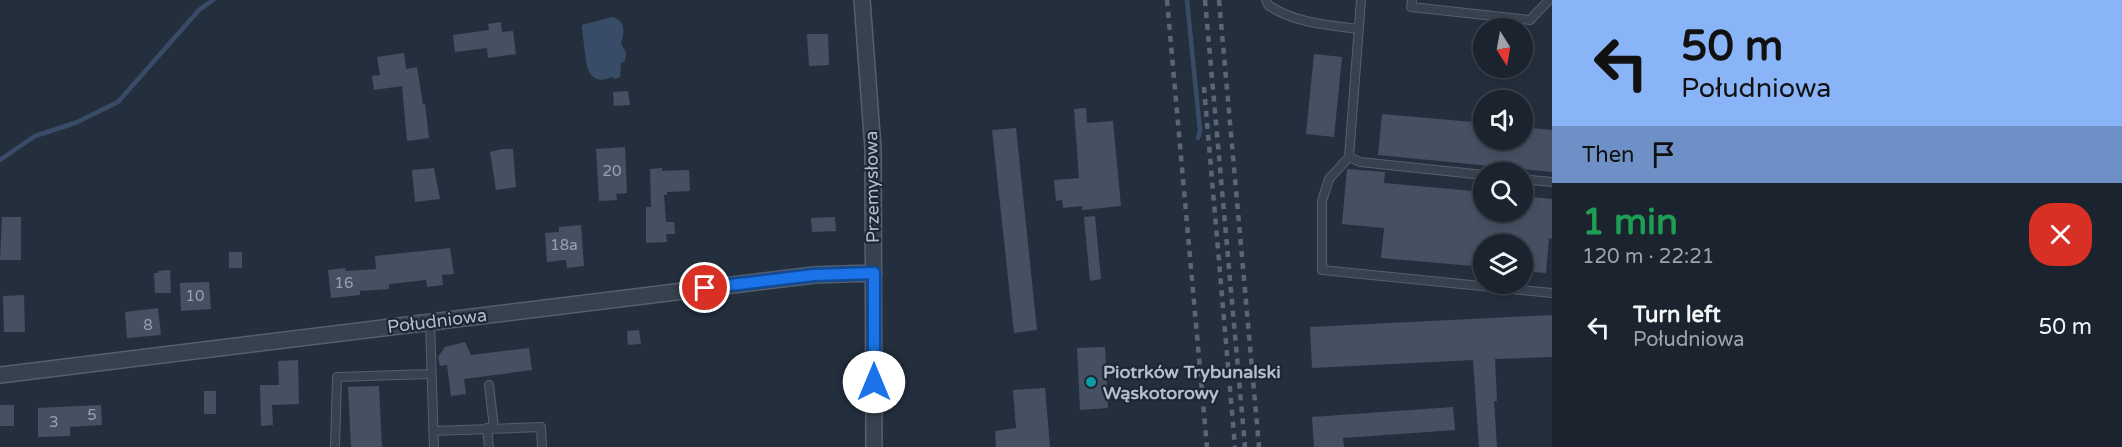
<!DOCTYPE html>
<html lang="en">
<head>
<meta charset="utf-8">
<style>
	body { margin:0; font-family:"Varela Round",sans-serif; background:#282f3a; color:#f1f3f6; height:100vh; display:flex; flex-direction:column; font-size:22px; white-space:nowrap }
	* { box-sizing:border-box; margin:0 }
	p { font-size:20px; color:#a0a4aa }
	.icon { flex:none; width:33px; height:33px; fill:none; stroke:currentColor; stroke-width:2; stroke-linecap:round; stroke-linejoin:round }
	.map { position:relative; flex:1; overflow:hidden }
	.panel { display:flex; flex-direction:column; background:#1b232e; width:570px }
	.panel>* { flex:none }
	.guide { background:#8ab4f8; color:#111; overflow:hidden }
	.needle { width:39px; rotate:169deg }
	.buttons { position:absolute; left:1473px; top:18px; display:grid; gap:12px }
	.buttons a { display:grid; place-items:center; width:60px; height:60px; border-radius:50%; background:#1b232e; box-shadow:0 3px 9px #0003,0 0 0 2px #39404a; font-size:30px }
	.pin { position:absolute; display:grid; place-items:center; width:51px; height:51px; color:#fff; margin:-26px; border:3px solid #fff; border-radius:50%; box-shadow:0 2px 6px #0007 }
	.me { position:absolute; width:66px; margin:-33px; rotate:0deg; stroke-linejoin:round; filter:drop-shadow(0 0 4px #0008) }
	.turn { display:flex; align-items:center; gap:21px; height:126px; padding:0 30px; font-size:27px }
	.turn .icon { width:78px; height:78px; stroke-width:2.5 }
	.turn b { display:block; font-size:42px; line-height:51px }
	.then { display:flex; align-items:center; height:57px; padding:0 30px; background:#0003; gap:12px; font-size:22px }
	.round { display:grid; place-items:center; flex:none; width:63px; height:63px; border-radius:24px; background:#282f3a }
	.headline { display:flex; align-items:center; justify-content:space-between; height:102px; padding:0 30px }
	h1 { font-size:36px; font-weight:800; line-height:45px; color:#1e9e55 }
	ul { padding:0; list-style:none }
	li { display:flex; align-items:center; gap:18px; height:84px; padding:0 30px }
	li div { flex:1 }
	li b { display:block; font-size:22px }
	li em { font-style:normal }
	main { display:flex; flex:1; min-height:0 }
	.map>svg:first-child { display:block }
	.water { fill:#394c67 }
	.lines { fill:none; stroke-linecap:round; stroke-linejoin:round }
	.stream { stroke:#394c67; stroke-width:4.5 }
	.building { fill:#455162 }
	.service-casing { stroke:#565f6c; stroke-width:10 }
	.minor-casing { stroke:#565f6c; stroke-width:18 }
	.service { stroke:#38414e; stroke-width:8 }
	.minor { stroke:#38414e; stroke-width:15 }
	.rail { stroke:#5a6575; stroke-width:4.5; stroke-dasharray:6 6; stroke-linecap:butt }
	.route-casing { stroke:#114b97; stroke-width:15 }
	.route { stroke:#1a73e8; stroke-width:10 }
	.culture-dot { fill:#0f9aa8; stroke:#1d2633; stroke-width:2 }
	.labels { text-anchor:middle; stroke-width:4.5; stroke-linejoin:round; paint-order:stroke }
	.number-label { font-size:15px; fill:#98a1af }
	.street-label { font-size:18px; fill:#b4bcc9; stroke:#1d2633 }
	.poi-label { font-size:18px; font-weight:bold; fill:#b4bcc9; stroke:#1d2633; text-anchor:start }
</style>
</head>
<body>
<main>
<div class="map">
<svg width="1552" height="447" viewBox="0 0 1552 447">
	<rect width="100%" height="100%" fill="#242f3e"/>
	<path class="water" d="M 612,17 C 624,20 626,32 621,42 C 623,51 628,48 625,61 L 621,63 L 620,77 L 615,79 L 612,77 C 586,88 586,62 584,44 C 583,38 582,31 582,25 Z"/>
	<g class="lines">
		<path class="stream" d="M 1187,0 L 1200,131 L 1198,138
			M 0,160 L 35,136 L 75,123 L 118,102 L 199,10 L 213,0"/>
	</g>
	<path class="building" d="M 501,22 L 502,32 L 513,31 L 516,54 L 488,58 L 487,48 L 455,52 L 453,35 L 489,30 L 488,24 Z
		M 807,34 L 828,34 L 829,65 L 809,66 Z
		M 404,53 L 406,69 L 417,67 L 423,104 L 425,104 L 429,138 L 407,141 L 402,86 L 374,90 L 372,76 L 380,75 L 377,57 Z
		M 1314,54 L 1342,57 L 1334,137 L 1306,134 Z
		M 628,91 L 630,105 L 614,106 L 613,92 Z
		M 1086,108 L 1087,123 L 1113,121 L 1121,206 L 1082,210 L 1082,206 L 1063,208 L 1062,200 L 1056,201 L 1054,180 L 1079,178 L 1074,109 Z
		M 1382,114 L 1484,123 L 1484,140 L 1522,140 L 1522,127 L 1552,130 L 1552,172 L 1378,155 Z
		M 1016,128 L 1037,330 L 1014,333 L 992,130 Z
		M 625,147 L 627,193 L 616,194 L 617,200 L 599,201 L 596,149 Z
		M 502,149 L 513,149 L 516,187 L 496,190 L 490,152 Z
		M 434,168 L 440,199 L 415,202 L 412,170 Z
		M 662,168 L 662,171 L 689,170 L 690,191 L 667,192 L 667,195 L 664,195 L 666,222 L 674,222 L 675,234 L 666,234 L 667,242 L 646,243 L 646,207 L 651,207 L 650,169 Z
		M 1347,169 L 1385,172 L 1384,183 L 1484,192 L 1484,212 L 1522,212 L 1522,196 L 1552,199 L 1552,239 L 1549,238 L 1546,273 L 1522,271 L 1522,244 L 1484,244 L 1484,267 L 1381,258 L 1384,228 L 1342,224 Z
		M 1095,216 L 1101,279 L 1090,281 L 1084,217 Z
		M 2,217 L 21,217 L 21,260 L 0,260 Z
		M 835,217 L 836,231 L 812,232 L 811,218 Z
		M 581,225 L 584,266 L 567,268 L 566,260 L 547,262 L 545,233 L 559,232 L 559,227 Z
		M 450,248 L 454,274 L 442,275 L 443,285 L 427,287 L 426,280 L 389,284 L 389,289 L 360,291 L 360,295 L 331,298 L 328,270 L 345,268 L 346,271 L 376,269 L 375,256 Z
		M 229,252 L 242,252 L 242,268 L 229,268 Z
		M 170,270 L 171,293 L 155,293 L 154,273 L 158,273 L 158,271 Z
		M 209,282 L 211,309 L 181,311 L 180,283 Z
		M 24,295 L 25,332 L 4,332 L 3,296 Z
		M 158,308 L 161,335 L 127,338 L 125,312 Z
		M 1552,315 L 1552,357 L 1495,359 L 1497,401 L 1494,401 L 1497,447 L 1479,447 L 1473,360 L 1312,368 L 1310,327 Z
		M 639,330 L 641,344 L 628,345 L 627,331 Z
		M 465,342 L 471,355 L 529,348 L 532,370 L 464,379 L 466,394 L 451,396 L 447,365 L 440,366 L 438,357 L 445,347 Z
		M 1105,347 L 1108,408 L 1080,410 L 1077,348 Z
		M 298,360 L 299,404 L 272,405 L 273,425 L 261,426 L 260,385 L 279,385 L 278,361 Z
		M 379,386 L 382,447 L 351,447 L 348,387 Z
		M 1045,388 L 1050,447 L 996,447 L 995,431 L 1016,428 L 1013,390 Z
		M 204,391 L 216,391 L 216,414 L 204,414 Z
		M 0,405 L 14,405 L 14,426 L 0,426 Z
		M 101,405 L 102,425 L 70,427 L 70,436 L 38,437 L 38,408 Z
		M 1453,407 L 1455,430 L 1343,438 L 1344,447 L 1314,447 L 1312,417 Z"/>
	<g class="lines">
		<defs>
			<path id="service" d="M 1266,0 L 1268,5 C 1295,23 1326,25 1358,29
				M 1361,0 L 1349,157 L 1329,179 L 1322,201 L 1322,270 L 1552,293
				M 1412,0 L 1411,7 L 1530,20 L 1549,0
				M 1349,157 L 1360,162 L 1484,175
				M 1522,179 L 1552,182
				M 430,322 L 434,447
				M 489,385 L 494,428
				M 487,428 L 489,447
				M 433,431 L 541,427 L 542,447
				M 335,447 L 337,377 L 430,374"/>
			<path id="minor" d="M 862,0 L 873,149 L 874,447
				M 0,375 L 814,275 L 874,273"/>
		</defs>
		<use href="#service" class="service-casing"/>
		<use href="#minor" class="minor-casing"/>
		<use href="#service" class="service"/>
		<use href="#minor" class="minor"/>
		<path class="rail" d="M 1167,0 L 1207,447
			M 1205,0 L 1245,447
			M 1219,0 L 1259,447
			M 1204,87 L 1235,447"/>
	</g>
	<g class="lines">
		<defs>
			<path id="route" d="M 705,288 L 814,275 L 874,273 L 874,382"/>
		</defs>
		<use href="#route" class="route-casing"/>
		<use href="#route" class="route"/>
	</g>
	<circle class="culture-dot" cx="1091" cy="382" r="6"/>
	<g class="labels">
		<g class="number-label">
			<text x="612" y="176">20</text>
			<text x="564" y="250">18a</text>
			<text x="344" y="288">16</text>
			<text x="195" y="301">10</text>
			<text x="148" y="330">8</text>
			<text x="92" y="420">5</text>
			<text x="54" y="427">3</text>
		</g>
		<g class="street-label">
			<text transform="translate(872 187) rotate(-91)" y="6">Przemysłowa</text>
			<text transform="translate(437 321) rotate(-7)" y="6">Południowa</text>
		</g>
		<g class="poi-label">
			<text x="1103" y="378">Piotrków Trybunalski<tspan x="1103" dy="21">Wąskotorowy</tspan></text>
		</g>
	</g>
</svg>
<div class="buttons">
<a><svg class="needle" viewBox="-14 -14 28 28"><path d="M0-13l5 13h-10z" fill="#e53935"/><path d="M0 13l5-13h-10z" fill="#a0a4aa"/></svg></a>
<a><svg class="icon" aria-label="sound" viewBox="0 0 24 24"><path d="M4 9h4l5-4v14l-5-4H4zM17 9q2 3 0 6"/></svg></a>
<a><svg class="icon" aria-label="search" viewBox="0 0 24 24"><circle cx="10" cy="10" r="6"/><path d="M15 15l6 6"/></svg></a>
<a><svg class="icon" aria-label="layers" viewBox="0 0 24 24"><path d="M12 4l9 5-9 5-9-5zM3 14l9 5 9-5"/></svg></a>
</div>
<div class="pin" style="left:705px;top:288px;background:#d93025"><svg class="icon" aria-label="arrive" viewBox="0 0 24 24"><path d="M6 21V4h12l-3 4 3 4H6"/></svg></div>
<svg class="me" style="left:874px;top:382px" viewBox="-20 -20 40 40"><circle r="19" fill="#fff"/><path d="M0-13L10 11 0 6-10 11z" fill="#1a73e8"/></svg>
</div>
<section class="panel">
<div class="guide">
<div class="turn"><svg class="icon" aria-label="left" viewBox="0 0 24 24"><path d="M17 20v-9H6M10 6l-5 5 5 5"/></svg><div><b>50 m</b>Południowa</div></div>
<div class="then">Then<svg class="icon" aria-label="arrive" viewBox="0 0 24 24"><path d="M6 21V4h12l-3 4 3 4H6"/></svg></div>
</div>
<div class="headline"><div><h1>1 min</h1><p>120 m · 22:21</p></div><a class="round" style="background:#d93025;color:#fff"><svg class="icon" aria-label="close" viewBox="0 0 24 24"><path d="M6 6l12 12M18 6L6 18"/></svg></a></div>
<ul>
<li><svg class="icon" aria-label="left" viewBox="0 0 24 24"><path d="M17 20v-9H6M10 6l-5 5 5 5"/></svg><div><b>Turn left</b><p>Południowa</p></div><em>50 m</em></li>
</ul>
</section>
</main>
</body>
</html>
